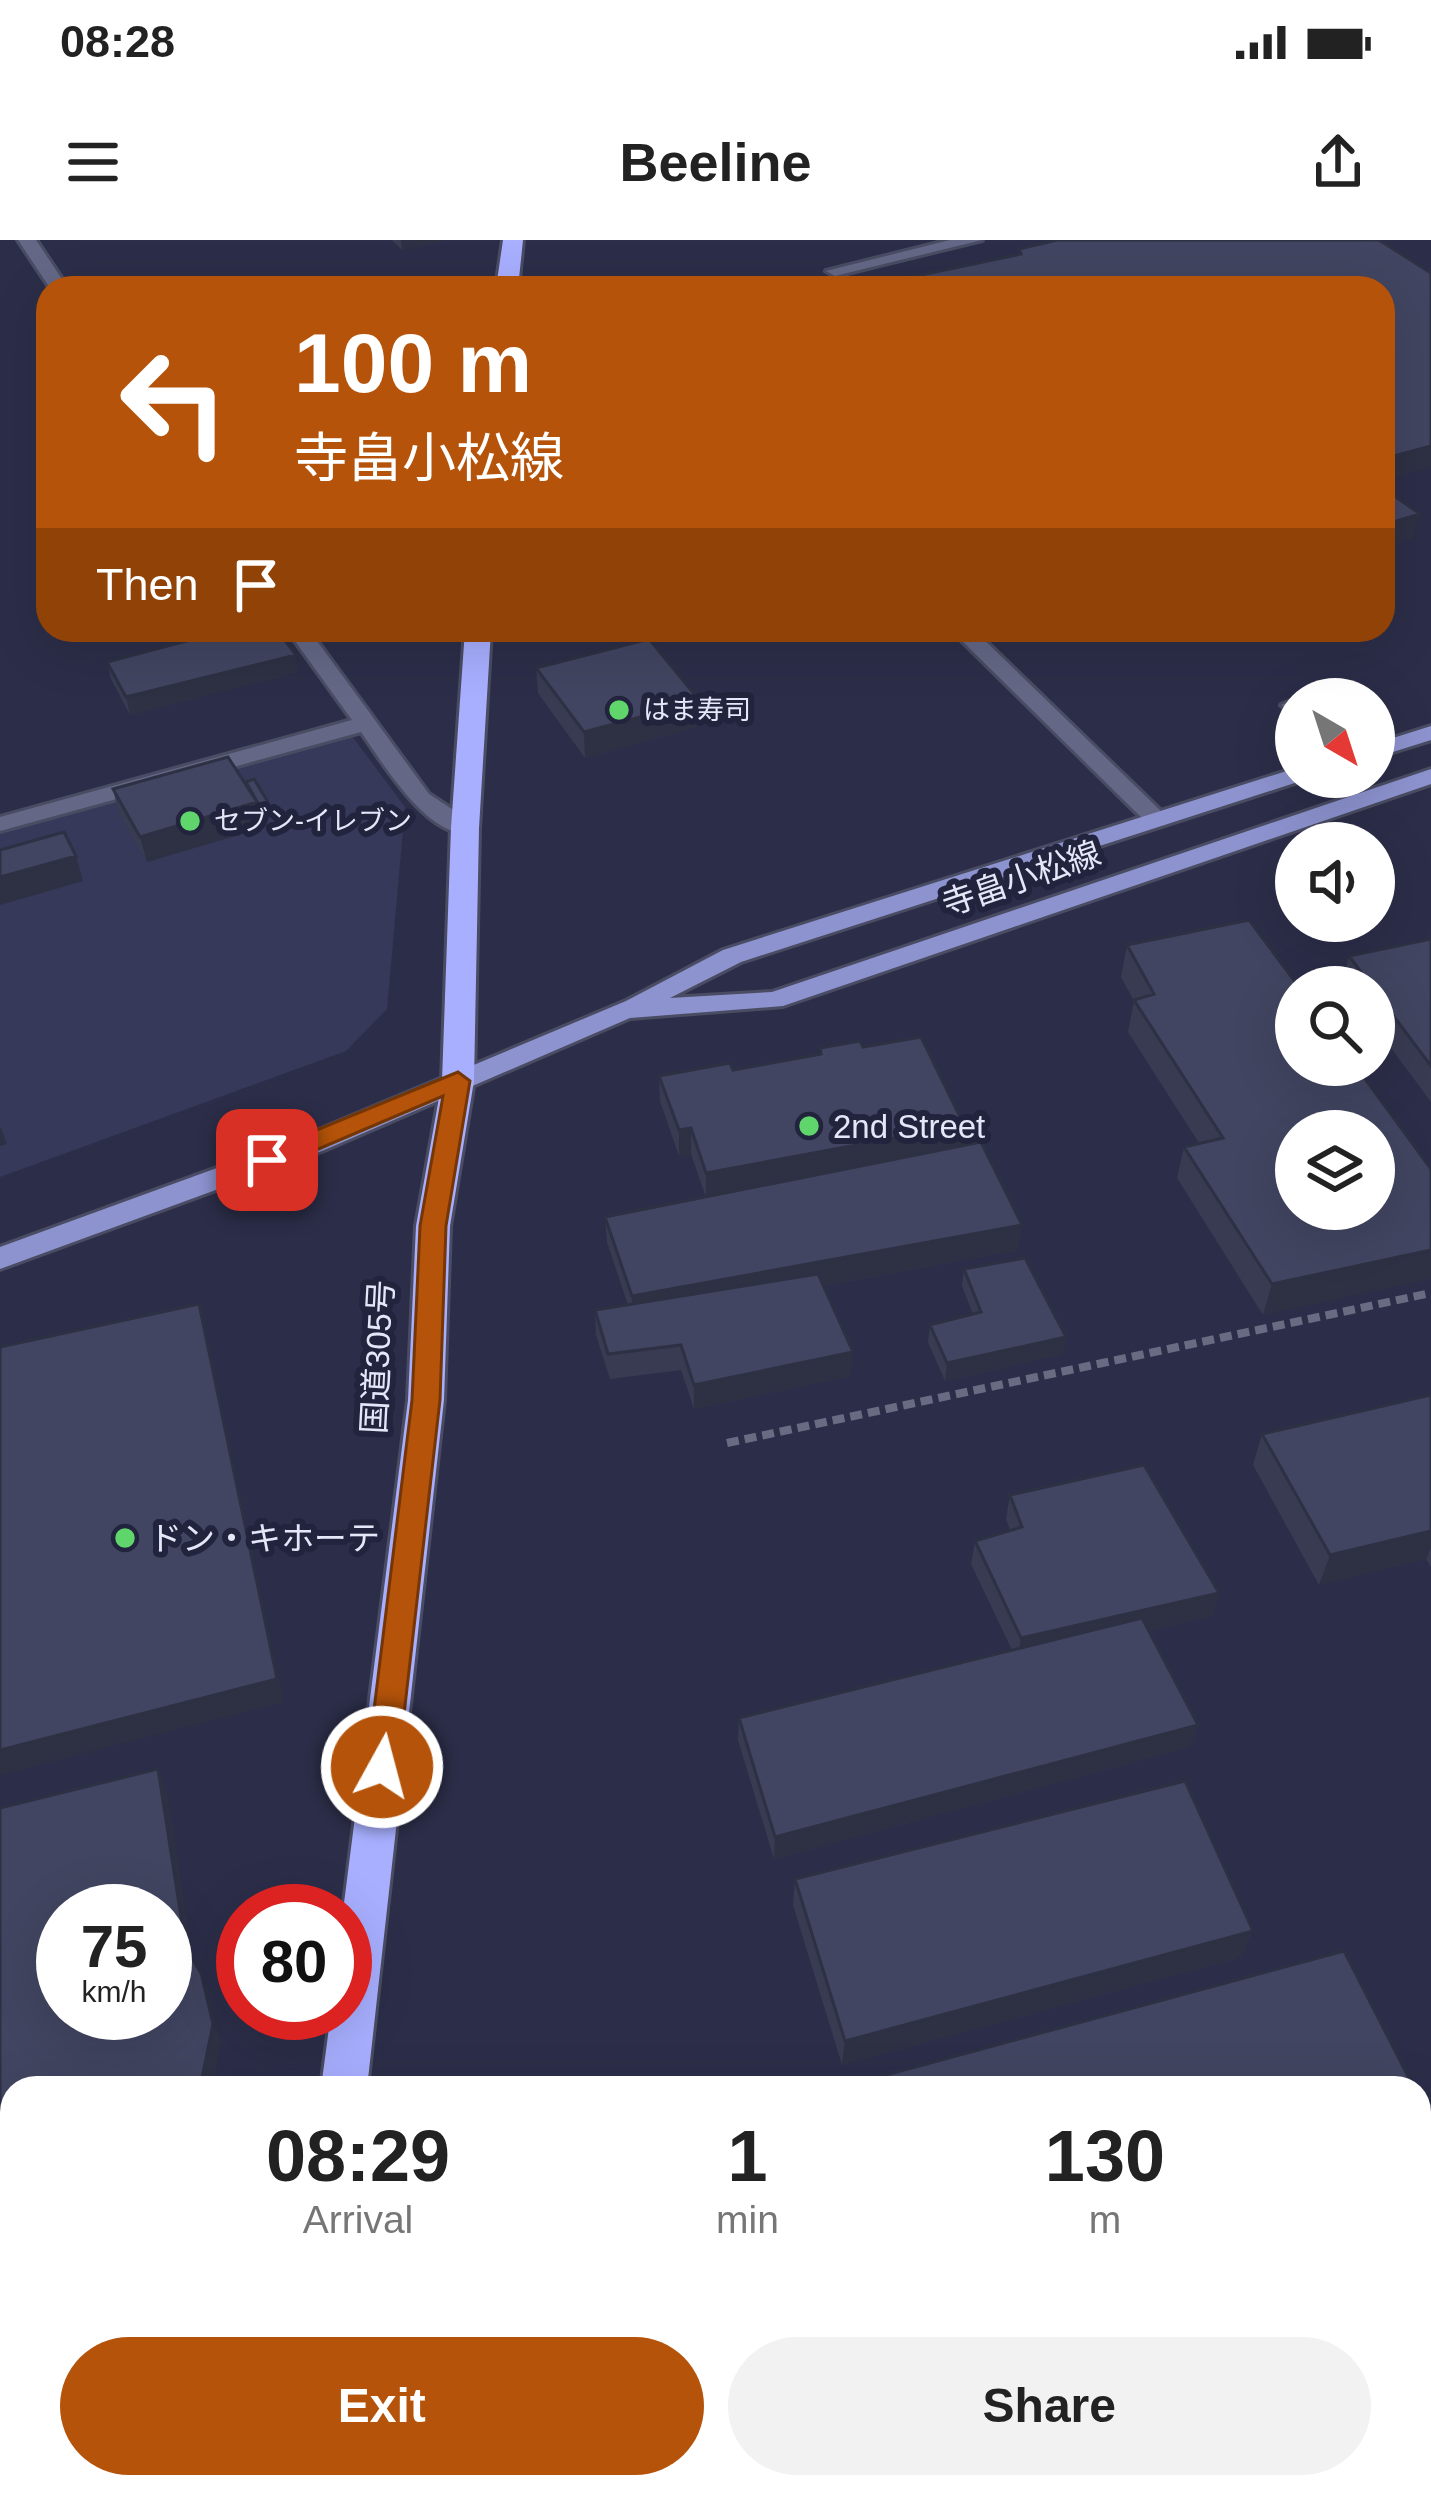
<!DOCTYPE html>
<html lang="en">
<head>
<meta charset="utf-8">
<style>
	body { margin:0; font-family:Arial,"Noto Sans JP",sans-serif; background:#f2f2f2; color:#222; height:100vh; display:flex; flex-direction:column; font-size:45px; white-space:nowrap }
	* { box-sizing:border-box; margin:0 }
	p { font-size:39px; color:#767676 }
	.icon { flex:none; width:66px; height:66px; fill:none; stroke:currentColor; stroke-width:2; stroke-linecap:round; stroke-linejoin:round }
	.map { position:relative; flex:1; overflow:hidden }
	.side { position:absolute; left:0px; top:1836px; width:1431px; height:423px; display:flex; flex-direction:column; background:#fff; border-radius:36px 36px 0 0; box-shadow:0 12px 48px #0002 }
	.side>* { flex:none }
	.banner { position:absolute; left:36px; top:36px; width:1359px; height:366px; border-radius:36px; box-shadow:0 12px 48px #0002; background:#b45309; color:#fff; overflow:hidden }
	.needle { width:78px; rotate:141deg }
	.controls { position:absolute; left:1275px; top:438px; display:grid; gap:24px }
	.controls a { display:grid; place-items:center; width:120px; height:120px; border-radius:50%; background:#fff; box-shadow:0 12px 48px #0002; font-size:60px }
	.speed { position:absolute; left:36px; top:1644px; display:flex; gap:24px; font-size:60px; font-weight:700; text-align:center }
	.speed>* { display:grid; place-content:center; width:156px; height:156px; border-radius:50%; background:#fff; box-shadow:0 12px 48px #0002; line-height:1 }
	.speed small { font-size:30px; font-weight:400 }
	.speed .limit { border:18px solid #d22; background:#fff; color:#111 }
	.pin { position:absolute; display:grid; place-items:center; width:102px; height:102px; color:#fff; margin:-51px; border-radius:24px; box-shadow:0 6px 18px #0006 }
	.me { position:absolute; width:132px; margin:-66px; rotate:7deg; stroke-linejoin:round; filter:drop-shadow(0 0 9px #0008) }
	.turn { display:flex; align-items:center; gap:42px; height:252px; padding:0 60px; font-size:54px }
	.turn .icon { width:156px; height:156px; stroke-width:2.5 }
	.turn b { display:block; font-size:84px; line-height:102px }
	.then { display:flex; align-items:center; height:114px; padding:0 60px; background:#0003; gap:24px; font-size:45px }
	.eta { display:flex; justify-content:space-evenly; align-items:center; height:204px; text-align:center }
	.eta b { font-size:72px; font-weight:700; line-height:84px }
	.primary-button { display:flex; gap:24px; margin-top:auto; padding:24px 60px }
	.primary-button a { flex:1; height:138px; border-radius:72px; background:#b45309; color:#fff; font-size:48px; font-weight:700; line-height:138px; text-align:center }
	.primary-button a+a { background:#f2f2f2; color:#222 }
	.status { display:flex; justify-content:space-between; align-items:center; height:84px; padding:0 60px; background:#fff; direction:ltr }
	.status svg { height:33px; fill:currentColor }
	header { display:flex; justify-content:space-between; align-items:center; height:156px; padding:0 60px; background:#fff; font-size:54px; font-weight:700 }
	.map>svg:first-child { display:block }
	.built { fill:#363959 }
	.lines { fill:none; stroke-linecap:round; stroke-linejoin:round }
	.lane-casing { stroke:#4a4c63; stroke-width:6 }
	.street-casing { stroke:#4a4c63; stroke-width:6 }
	.primary-casing { stroke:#4a4c63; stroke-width:6 }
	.highway-casing { stroke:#4a4c63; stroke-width:6 }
	.path { stroke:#696b83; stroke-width:8; stroke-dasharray:12 6; stroke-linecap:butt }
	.lane { fill:#646886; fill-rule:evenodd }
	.street { fill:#646886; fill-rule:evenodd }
	.primary { fill:#8d93cf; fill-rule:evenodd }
	.highway { fill:#a8afff; fill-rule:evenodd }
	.wall { fill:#393b53 }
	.shaded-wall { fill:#2e3044 }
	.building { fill:#424561; stroke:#2e3044; stroke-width:3; fill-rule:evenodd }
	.route { fill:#b45309; stroke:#753606; stroke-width:3 }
	.poi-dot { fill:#60d56b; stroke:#22243e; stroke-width:4.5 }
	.labels { text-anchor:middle; stroke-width:12; stroke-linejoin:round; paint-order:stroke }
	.far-poi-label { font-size:27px; fill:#e5e7f9; stroke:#22243e; text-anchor:start }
	.street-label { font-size:33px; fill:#e5e7f9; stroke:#22243e }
	.poi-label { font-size:33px; fill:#e5e7f9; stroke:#22243e; text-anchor:start }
</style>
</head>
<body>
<div class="status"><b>08:28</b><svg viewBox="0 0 49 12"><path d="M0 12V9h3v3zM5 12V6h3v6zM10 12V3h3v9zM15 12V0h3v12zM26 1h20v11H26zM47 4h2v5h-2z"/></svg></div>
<header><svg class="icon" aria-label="menu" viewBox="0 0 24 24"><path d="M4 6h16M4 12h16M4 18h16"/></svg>Beeline<svg class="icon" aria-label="share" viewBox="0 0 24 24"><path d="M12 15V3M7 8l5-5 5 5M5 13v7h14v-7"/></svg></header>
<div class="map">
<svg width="1431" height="2258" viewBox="0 0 1431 2258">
	<rect width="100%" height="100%" fill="#2c2e49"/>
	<path class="built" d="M 352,496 L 405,567 L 387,769 L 346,811 L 0,937 L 0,593 Z"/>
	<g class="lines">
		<defs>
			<path id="lane" d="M 950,0 L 982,0 L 835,36 L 826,31 Z
				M 951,390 L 974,390 L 1164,574 L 1164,584 L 1148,584 Z
				M 1296,459 L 1296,476 L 1281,465 Z"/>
			<path id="street" d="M 18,0 L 36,0 L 68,48 L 50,48 Z
				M 287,390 L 309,390 L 429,554 L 473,583 L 473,593 C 429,601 383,523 361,492 L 0,591 L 0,577 L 352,480 Z"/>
			<path id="primary" d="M 1431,486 L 1431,500 L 1374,518 L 1374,504 Z
				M 1296,528 L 1296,537 L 1304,540 L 741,722 L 670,758 L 772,752 L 1431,529 L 1431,544 L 783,766 L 630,778 L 322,911 L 0,1029 L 0,1007 L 302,897 L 626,761 L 723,710 Z"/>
			<path id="highway" d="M 503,0 L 523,0 L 518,48 L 496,48 Z
				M 465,390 L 491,390 L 479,588 L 474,841 L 450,986 L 444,1160 L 367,1848 L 321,1848 L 331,1773 L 345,1773 L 343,1671 L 408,1160 L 416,986 L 442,841 L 451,588 Z
				M 275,2247 L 327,2247 L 326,2258 L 274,2258 Z"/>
		</defs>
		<use href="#lane" class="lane-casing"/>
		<use href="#street" class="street-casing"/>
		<use href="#primary" class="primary-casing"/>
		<use href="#highway" class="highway-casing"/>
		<path class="path" d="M 727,1203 L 1431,1053"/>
		<use href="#lane" class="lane"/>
		<use href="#street" class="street"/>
		<use href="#primary" class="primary"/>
		<use href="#highway" class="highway"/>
	</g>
	<path class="wall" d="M 392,0 L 448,0 L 402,10 Z
		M 107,422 L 298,432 L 130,475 L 111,439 Z
		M 536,428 L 700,461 L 700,486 L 585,518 L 538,453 Z
		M 246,545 L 270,571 L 261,574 L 259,570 L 262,588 L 147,622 L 119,575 L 113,549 Z
		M 1431,699 L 1431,862 L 1374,785 L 1374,747 L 1346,747 L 1342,742 L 1349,716 Z
		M 1127,705 L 1355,825 L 1263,1075 L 1177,938 L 1184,907 L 1199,903 L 1128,792 L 1134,761 L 1121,737 Z
		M 863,807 L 962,906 L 1018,1010 L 824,1046 L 851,1136 L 694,1169 L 681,1130 L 610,1139 L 596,1095 L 595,1070 L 628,1065 L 607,1002 L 605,977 L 706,957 L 691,914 L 679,916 L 660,861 L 659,836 L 733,830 L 820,815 L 820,808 Z
		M 964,1029 L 1063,1114 L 945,1141 L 928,1102 L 930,1085 L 973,1074 L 962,1046 Z
		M 1431,1155 L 1431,1327 L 1426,1319 L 1319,1345 L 1253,1225 L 1262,1194 Z
		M 1010,1255 L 1219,1353 L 1212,1376 L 1148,1391 L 1198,1485 L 1190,1507 L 774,1619 L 738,1500 L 739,1478 L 1012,1410 L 971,1324 L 975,1301 L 1010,1290 L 1006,1279 Z
		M 795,1639 L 1242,1717 L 842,1825 L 793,1665 Z
		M 1119,2247 L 1419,2247 L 1431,2258 L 1123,2258 Z"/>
	<path class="shaded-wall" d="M 401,0 L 448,0 L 402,10 Z
		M 1431,206 L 1431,228 L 1383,241 L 1383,219 Z
		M 1420,274 L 1413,299 L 1383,307 L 1383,285 Z
		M 296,415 L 298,432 L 130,475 L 126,457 Z
		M 700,461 L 700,486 L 585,518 L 584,492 Z
		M 257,562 L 262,588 L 147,622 L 140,597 Z
		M 268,562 L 270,571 L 261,574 L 259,565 Z
		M 76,616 L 83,641 L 0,665 L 0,637 Z
		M 964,885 L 961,910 L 706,958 L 706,933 Z
		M 0,886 L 7,904 L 0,906 Z
		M 691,888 L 691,914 L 679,916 L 679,890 Z
		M 1022,985 L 1018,1010 L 633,1081 L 632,1056 Z
		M 1431,1010 L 1431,1039 L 1263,1075 L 1272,1044 Z
		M 199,1064 L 284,1462 L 0,1535 L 0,1510 Z
		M 1066,1097 L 1063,1114 L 945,1141 L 947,1123 Z
		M 853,1112 L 851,1136 L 694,1169 L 694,1145 Z
		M 1431,1291 L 1431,1308 L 1426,1319 L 1319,1345 L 1330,1315 Z
		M 1219,1353 L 1212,1376 L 1017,1422 L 1021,1398 Z
		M 1198,1485 L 1190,1507 L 774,1619 L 775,1597 Z
		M 158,1529 L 167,1551 L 195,1730 L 186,1709 Z
		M 1253,1691 L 1242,1717 L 842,1825 L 845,1801 Z
		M 201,1733 L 209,1753 L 221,1804 L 213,1848 L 200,1848 Z
		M 1431,1998 L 1431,2015 L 1419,2018 L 1419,2001 Z
		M 12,2000 L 12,2022 L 6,2025 L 0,2017 L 0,2005 Z"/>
	<path class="building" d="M 1057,0 L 1379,0 L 1431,33 L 1431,206 L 1383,219 L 1383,48 L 859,48 L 1021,14 L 1019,9 Z
		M 1383,248 L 1420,274 L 1383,285 Z
		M 228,390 L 277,390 L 296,415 L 126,457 L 107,422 Z
		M 649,399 L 700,461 L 584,492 L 536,428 Z
		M 228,517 L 257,562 L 140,597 L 113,549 Z
		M 254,539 L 268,562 L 259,565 L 246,542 Z
		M 64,592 L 76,616 L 0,637 L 0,610 Z
		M 1249,680 L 1299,747 L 1296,747 L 1296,825 L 1355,825 L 1431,929 L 1431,1010 L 1272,1044 L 1184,907 L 1223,898 L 1134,760 L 1154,754 L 1127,705 ZM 1296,891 L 1374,891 L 1374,969 L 1296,969 Z
		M 1431,699 L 1431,826 L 1374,750 L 1374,747 L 1372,747 L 1349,716 Z
		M 921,797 L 964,885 L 706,933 L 691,888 L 679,890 L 659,836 L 730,823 L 733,830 L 821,814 L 820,808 L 860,801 L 863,807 Z
		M 981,902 L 1022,985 L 632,1056 L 605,977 Z
		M 1025,1018 L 1066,1097 L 947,1123 L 930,1085 L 981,1072 L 964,1029 Z
		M 818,1034 L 853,1112 L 694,1145 L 681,1105 L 608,1114 L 595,1070 Z
		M 199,1064 L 277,1439 L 0,1510 L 0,1107 Z
		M 1431,1155 L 1431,1291 L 1330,1315 L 1262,1194 Z
		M 1144,1225 L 1219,1353 L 1021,1398 L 975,1301 L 1022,1287 L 1010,1255 Z
		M 1142,1378 L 1198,1485 L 775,1597 L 739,1478 Z
		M 158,1529 L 186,1709 L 201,1733 L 213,1784 L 200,1848 L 12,1848 L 12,2000 L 0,2005 L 0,1568 ZM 63,1671 L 165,1671 L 165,1773 L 63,1773 Z
		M 1185,1541 L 1253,1691 L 845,1801 L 795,1639 Z
		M 1344,1711 L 1414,1848 L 838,1848 Z
		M 1419,1857 L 1431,1881 L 1431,1998 L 1419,2001 Z
		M 1431,2096 L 1431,2258 L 1140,2258 L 1136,2247 L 1419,2247 L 1419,2100 Z
		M 416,2247 L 932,2247 L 936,2258 L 418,2258 Z
		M 1041,2247 L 1105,2247 L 1109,2258 L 1003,2258 Z"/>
	<path class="route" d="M 458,832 L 470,841 L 446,986 L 440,1160 L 398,1527 L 394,1537 L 382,1541 L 371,1537 L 367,1527 L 412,1160 L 420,986 L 443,856 L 276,927 L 267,929 L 255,920 L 258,914 Z"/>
	<g class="poi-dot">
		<circle cx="619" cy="470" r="12"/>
		<circle cx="190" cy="581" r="12"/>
		<circle cx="809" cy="886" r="12"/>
		<circle cx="125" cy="1298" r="12"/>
	</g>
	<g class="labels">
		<g class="far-poi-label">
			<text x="643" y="479">はま寿司</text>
			<text x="214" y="590">セブン-イレブン</text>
		</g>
		<g class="street-label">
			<text transform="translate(1021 638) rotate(-19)" y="12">寺畠小松線</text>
			<text transform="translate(377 1117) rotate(-87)" y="12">国道305号</text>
		</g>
		<g class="poi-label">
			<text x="833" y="898">2nd Street</text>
			<text x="149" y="1310">ドン・キホーテ</text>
		</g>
	</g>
</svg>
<div class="controls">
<a><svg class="needle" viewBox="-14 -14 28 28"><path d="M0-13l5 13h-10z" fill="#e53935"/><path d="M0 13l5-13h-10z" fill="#767676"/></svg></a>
<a><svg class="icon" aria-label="sound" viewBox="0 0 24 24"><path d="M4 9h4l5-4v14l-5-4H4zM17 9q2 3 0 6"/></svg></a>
<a><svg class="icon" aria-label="search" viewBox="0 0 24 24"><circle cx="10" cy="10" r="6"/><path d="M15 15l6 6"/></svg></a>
<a><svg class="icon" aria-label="layers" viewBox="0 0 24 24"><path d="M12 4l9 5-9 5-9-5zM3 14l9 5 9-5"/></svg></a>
</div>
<div class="speed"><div>75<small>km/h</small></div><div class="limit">80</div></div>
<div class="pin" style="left:267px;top:920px;background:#d93025"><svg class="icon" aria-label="arrive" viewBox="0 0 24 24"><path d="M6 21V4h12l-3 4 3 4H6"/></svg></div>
<svg class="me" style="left:382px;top:1527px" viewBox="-20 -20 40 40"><circle r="17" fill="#b45309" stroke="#fff" stroke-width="3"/><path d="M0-11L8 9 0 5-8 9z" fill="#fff"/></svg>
<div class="banner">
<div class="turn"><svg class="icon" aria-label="left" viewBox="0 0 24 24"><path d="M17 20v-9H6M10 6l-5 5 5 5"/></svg><div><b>100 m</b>寺畠小松線</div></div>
<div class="then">Then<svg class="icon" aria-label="arrive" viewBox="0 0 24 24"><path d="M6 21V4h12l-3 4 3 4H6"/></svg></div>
</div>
<section class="side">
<div class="eta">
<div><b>08:29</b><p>Arrival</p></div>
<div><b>1</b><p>min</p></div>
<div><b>130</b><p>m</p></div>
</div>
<div class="primary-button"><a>Exit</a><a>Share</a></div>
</section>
</div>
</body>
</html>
